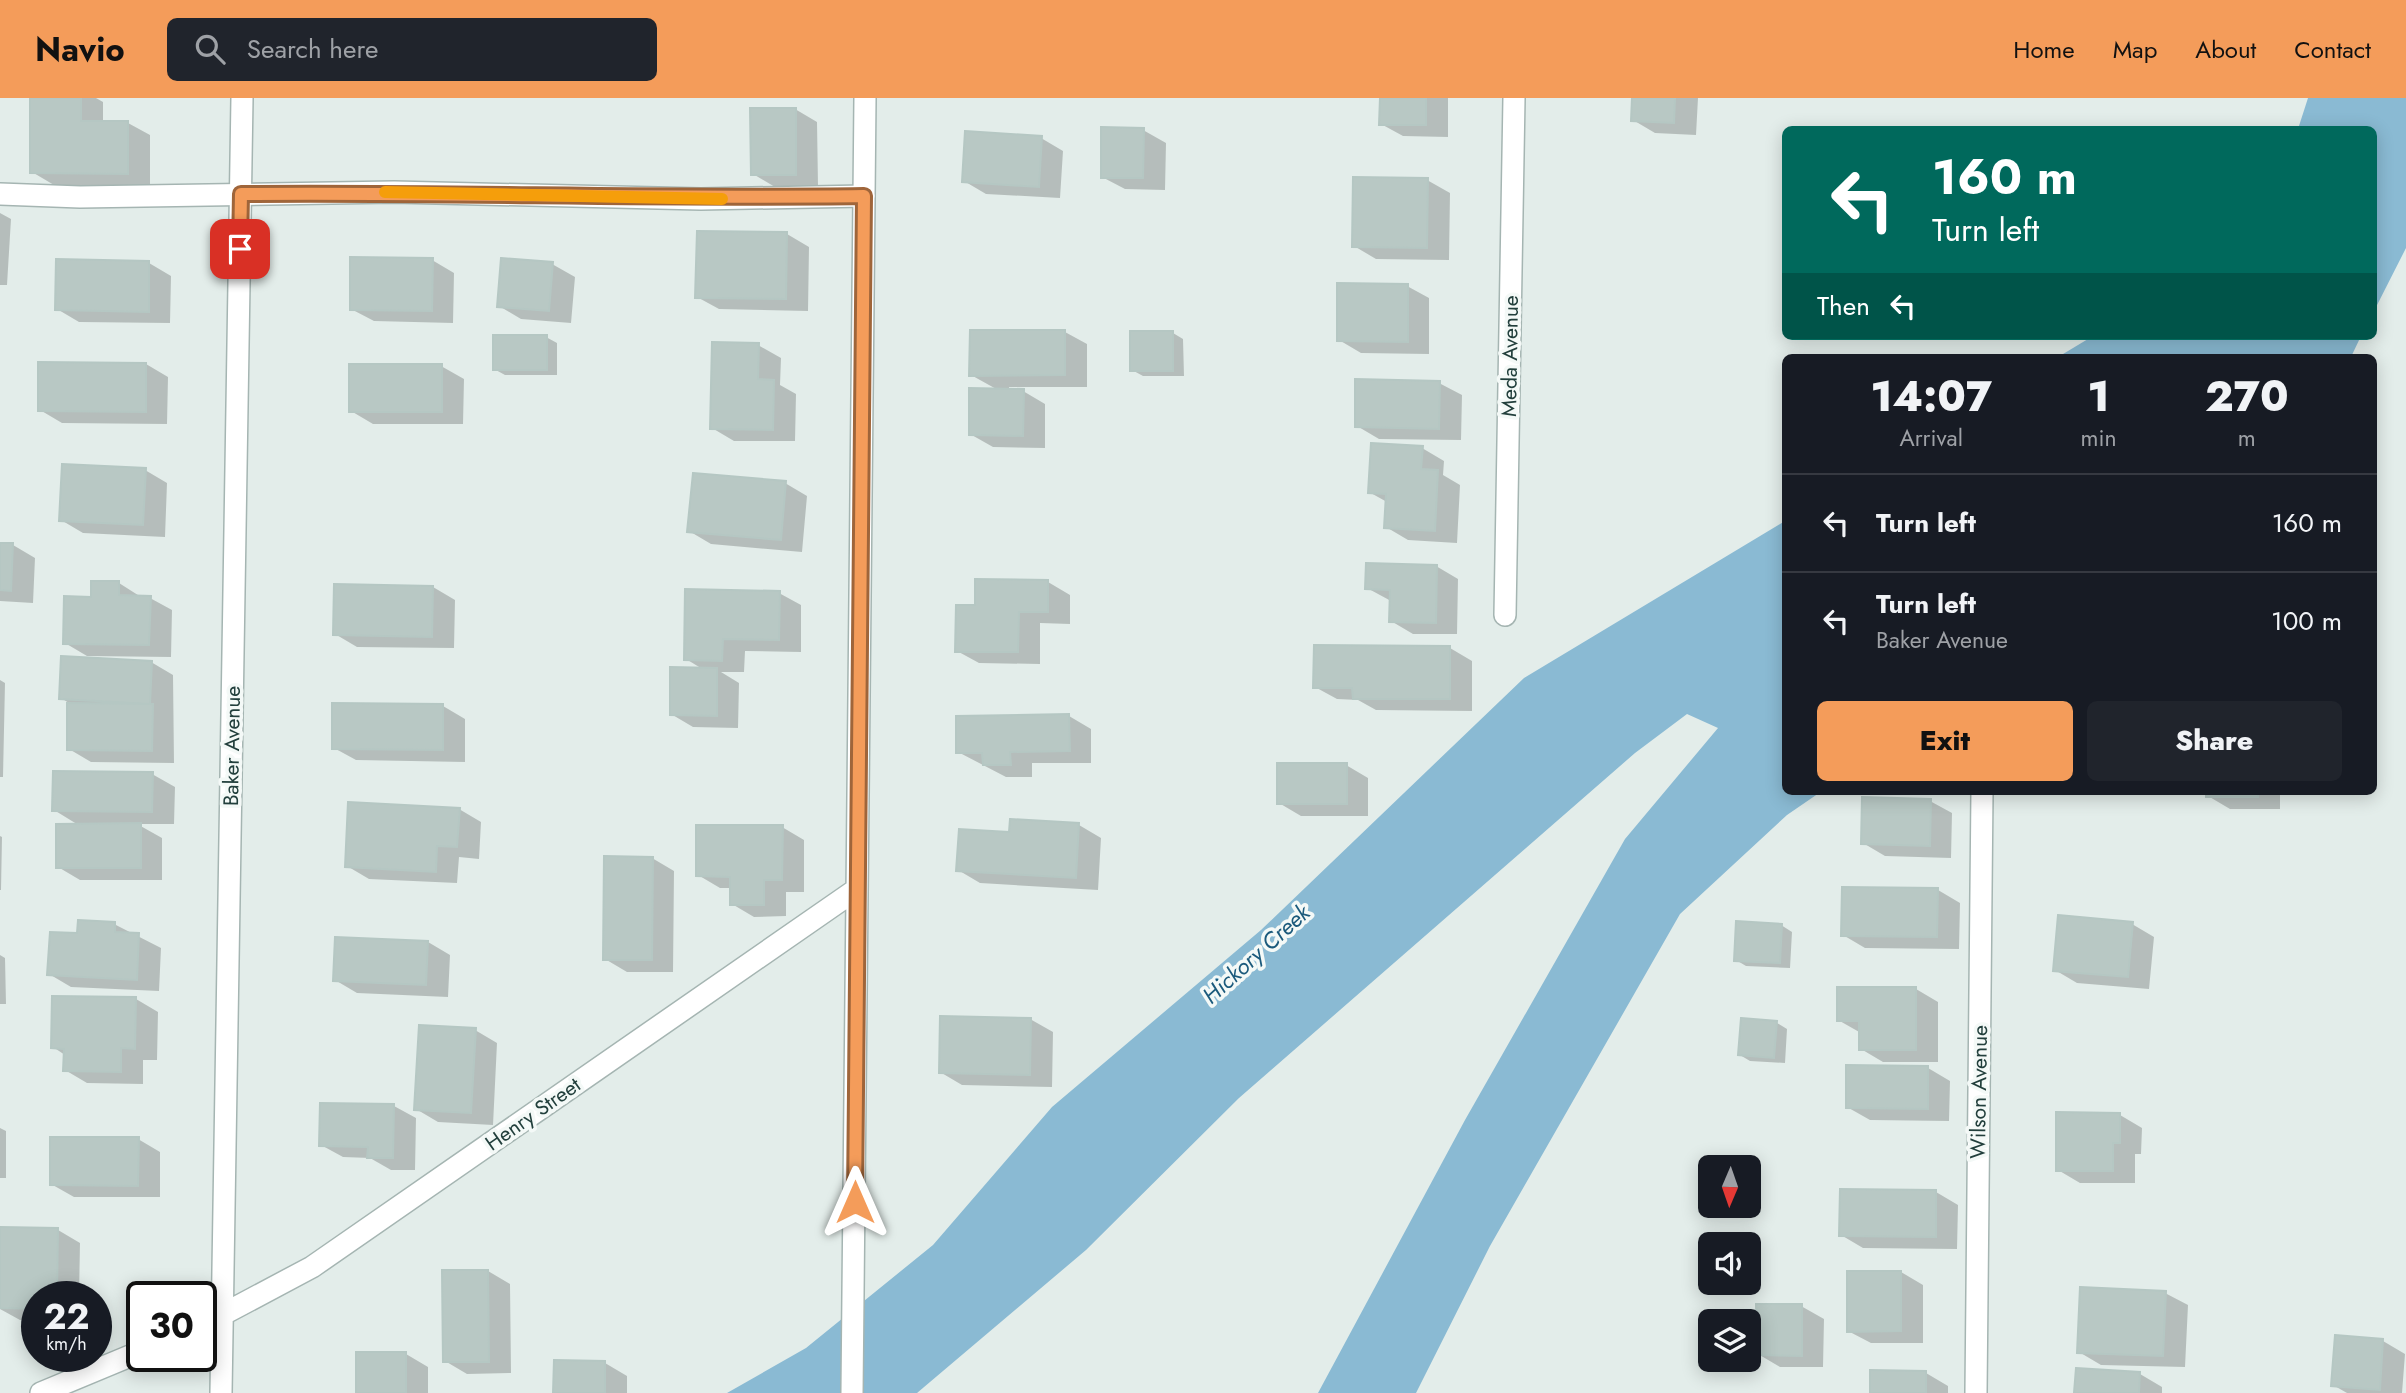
<!DOCTYPE html>
<html lang="en">
<head>
<meta charset="utf-8">
<style>
	body { margin:0; font-family:Jost,sans-serif; background:#20242c; color:#f1f3f6; height:100vh; display:flex; flex-direction:column; font-size:26px; white-space:nowrap }
	* { box-sizing:border-box; margin:0 }
	p { font-size:23px; color:#9ea1a6 }
	.icon { flex:none; width:38px; height:38px; fill:none; stroke:currentColor; stroke-width:2; stroke-linecap:round; stroke-linejoin:round }
	.map { position:relative; flex:1; overflow:hidden }
	.sheet { position:absolute; left:1782px; top:256px; width:595px; height:441px; display:flex; flex-direction:column; background:#171b24; border-radius:10px; box-shadow:0 4px 18px #0003 }
	.sheet>* { flex:none }
	.hud { position:absolute; left:1782px; top:28px; width:595px; height:214px; border-radius:10px; box-shadow:0 4px 18px #0003; background:#00695c; color:#fff; overflow:hidden }
	.needle { width:46px; rotate:182deg }
	.buttons { position:absolute; left:1698px; top:1057px; display:grid; gap:14px }
	.buttons a { display:grid; place-items:center; width:63px; height:63px; border-radius:10px; background:#171b24; box-shadow:0 4px 18px #0003; font-size:35px }
	.speed { position:absolute; left:21px; top:1183px; display:flex; gap:14px; font-size:35px; font-weight:700; text-align:center }
	.speed>* { display:grid; place-content:center; width:91px; height:91px; border-radius:50%; background:#171b24; box-shadow:0 4px 18px #0003; line-height:1 }
	.speed small { font-size:18px; font-weight:400 }
	.speed .limit { border:4px solid #111; border-radius:10px; background:#fff; color:#111 }
	.pin { position:absolute; display:grid; place-items:center; width:60px; height:60px; color:#fff; margin:-30px; border-radius:14px; box-shadow:0 4px 10px #0006 }
	.me { position:absolute; width:77px; margin:-38px; rotate:0deg; stroke-linejoin:round; filter:drop-shadow(0 0 5px #0008) }
	.turn { display:flex; align-items:center; gap:24px; height:147px; padding:0 35px; font-size:32px }
	.turn .icon { width:91px; height:91px; stroke-width:2.5 }
	.turn b { display:block; font-size:49px; line-height:60px }
	.then { display:flex; align-items:center; height:66px; padding:0 35px; background:#0003; gap:14px; font-size:26px }
	.eta { display:flex; justify-content:space-evenly; align-items:center; height:119px; text-align:center }
	.eta b { font-size:42px; font-weight:800; line-height:49px }
	.action { display:flex; gap:14px; margin-top:auto; padding:14px 35px }
	.action a { flex:1; height:80px; border-radius:10px; background:#f49c5a; color:#111; font-size:28px; font-weight:800; line-height:80px; text-align:center }
	.action a+a { background:#20242c; color:#f1f3f6 }
	ul { padding:0; list-style:none }
	li { display:flex; align-items:center; gap:21px; height:98px; padding:0 35px; border-top:2px solid #363941 }
	li div { flex:1 }
	li b { display:block; font-size:26px }
	li em { font-style:normal }
	header { display:flex; align-items:center; gap:42px; box-sizing:border-box; height:98px; padding:0 35px; background:#f49c5a; color:#111 }
	header strong { font-size:33px }
	nav { display:flex; gap:38px; margin-inline-start:auto; font-size:24px }
	.search { width:490px; height:63px; background:#20242c; display:flex; align-items:center; gap:18px; box-sizing:border-box; padding:0 24px; border-radius:10px; color:#9ea1a6; font-size:26px }
	.map>svg:first-child { display:block }
	.water { fill:#8abad3 }
	.shadow { fill:#0003 }
	.building { fill:#b8c8c4; stroke:#b5c7c3; stroke-width:2 }
	.lines { fill:none; stroke-linecap:round; stroke-linejoin:round }
	.service-casing { stroke:#a5b5b2; stroke-width:24 }
	.minor-casing { stroke:#a5b5b2; stroke-width:24 }
	.service { stroke:#fff; stroke-width:21 }
	.minor { stroke:#fff; stroke-width:21 }
	.route-casing { stroke:#9f653a; stroke-width:18 }
	.route { stroke:#f49c5a; stroke-width:12 }
	.slow { stroke:#f59e0b; stroke-width:12 }
	.labels { text-anchor:middle; stroke-width:7; stroke-linejoin:round; paint-order:stroke }
	.street-label { font-size:21px; fill:#223f3c; stroke:#f4f9f7 }
	.water-label { font-size:23px; font-style:italic; fill:#1b5a7c; stroke:#f4f9f7 }
</style>
</head>
<body>
<header>
<strong>Navio</strong>
<div class="search"><svg class="icon" aria-label="search" viewBox="0 0 24 24"><circle cx="10" cy="10" r="6"/><path d="M15 15l6 6"/></svg>Search here</div>
<nav><a>Home</a><a>Map</a><a>About</a><a>Contact</a></nav>
</header>
<div class="map">
<svg width="2406" height="1295" viewBox="0 0 2406 1295">
	<rect width="100%" height="100%" fill="#e3edea"/>
	<path class="water" d="M 2308,0 L 2406,0 L 2406,150 L 2373,215 L 2373,32 L 2298,31 Z
		M 2093,238 L 2361,238 L 2351,259 L 2058,259 Z
		M 1785,423 L 1785,693 L 1822,693 L 1787,717 L 1680,816 L 1490,1148 L 1416,1295 L 1318,1295 L 1465,1022 L 1625,741 L 1718,630 L 1687,616 L 1635,655 L 1239,1000 L 1086,1152 L 917,1295 L 727,1295 L 806,1250 L 933,1147 L 1052,1009 L 1261,832 L 1524,580 Z"/>
	<path class="shadow" d="M 32,0 L 96,0 L 103,4 L 103,24 L 128,25 L 150,37 L 150,88 L 54,87 L 32,74 Z
		M 1381,0 L 1448,0 L 1448,39 L 1403,38 L 1381,26 Z
		M 1634,0 L 1698,0 L 1696,37 L 1655,35 L 1633,22 Z
		M 795,11 L 817,24 L 818,88 L 775,89 L 753,76 Z
		M 1143,32 L 1166,45 L 1165,92 L 1125,91 L 1102,79 Z
		M 1041,40 L 1063,53 L 1060,100 L 986,96 L 964,83 Z
		M 1427,82 L 1450,95 L 1449,162 L 1376,161 L 1354,148 Z
		M 0,115 L 11,121 L 7,187 L 0,187 Z
		M 787,136 L 809,149 L 808,213 L 719,211 L 697,199 Z
		M 432,162 L 454,175 L 453,225 L 374,223 L 351,211 Z
		M 149,165 L 171,178 L 170,225 L 79,224 L 57,211 Z
		M 552,166 L 575,179 L 571,225 L 521,221 L 499,208 Z
		M 1407,188 L 1429,200 L 1429,256 L 1361,255 L 1339,242 Z
		M 1065,234 L 1087,246 L 1087,289 L 1009,289 L 1009,293 L 1023,293 L 1045,306 L 1045,350 L 993,349 L 970,336 L 998,292 L 971,277 Z
		M 1173,235 L 1183,241 L 1184,278 L 1143,278 L 1132,272 Z
		M 546,239 L 557,245 L 557,277 L 505,277 L 494,271 Z
		M 758,247 L 781,260 L 780,287 L 796,296 L 795,343 L 734,343 L 712,330 Z
		M 146,266 L 168,279 L 167,326 L 62,325 L 40,312 Z
		M 441,268 L 464,281 L 463,326 L 373,326 L 351,313 Z
		M 1439,285 L 1462,297 L 1461,342 L 1379,341 L 1357,328 Z
		M 1422,350 L 1444,363 L 1443,377 L 1460,387 L 1457,445 L 1408,442 L 1386,429 L 1387,404 L 1369,394 Z
		M 145,372 L 167,385 L 165,439 L 83,435 L 61,422 Z
		M 785,385 L 807,398 L 802,454 L 711,446 L 689,433 Z
		M 0,447 L 13,447 L 35,460 L 33,505 L 0,503 Z
		M 1436,468 L 1458,481 L 1457,536 L 1413,536 L 1391,523 L 1391,503 L 1367,490 Z
		M 1048,484 L 1070,497 L 1070,526 L 1040,525 L 1040,566 L 979,565 L 957,553 L 977,509 Z
		M 119,485 L 141,499 L 150,500 L 172,512 L 171,559 L 87,558 L 65,545 L 93,501 Z
		M 433,489 L 455,502 L 454,550 L 357,549 L 335,536 Z
		M 779,495 L 801,507 L 801,554 L 745,553 L 744,574 L 721,574 L 739,585 L 738,630 L 693,629 L 671,616 L 704,572 L 686,561 Z
		M 1450,550 L 1472,563 L 1472,613 L 1376,612 L 1358,602 L 1337,601 L 1315,589 Z
		M 151,564 L 173,577 L 174,665 L 91,664 L 69,651 L 69,605 L 61,600 Z
		M 0,582 L 5,585 L 3,679 L 0,679 Z
		M 443,608 L 465,621 L 465,664 L 356,662 L 334,650 Z
		M 1069,618 L 1091,631 L 1091,665 L 1032,665 L 1032,679 L 1006,679 L 958,654 Z
		M 1346,667 L 1368,680 L 1368,718 L 1301,718 L 1279,705 Z
		M 152,676 L 175,689 L 174,726 L 137,726 L 162,740 L 162,782 L 80,782 L 58,769 L 80,728 L 54,712 Z
		M 2097,693 L 2133,693 L 2133,695 Z
		M 2208,693 L 2280,693 L 2280,711 L 2230,711 L 2208,698 Z
		M 1930,703 L 1952,715 L 1951,760 L 1885,758 L 1863,745 Z
		M 459,711 L 481,724 L 479,761 L 459,759 L 457,785 L 369,781 L 347,768 Z
		M 1079,727 L 1101,740 L 1098,792 L 980,785 L 958,772 L 1011,736 Z
		M 782,729 L 804,742 L 804,794 L 786,794 L 786,818 L 754,819 L 732,806 L 732,790 L 720,790 L 698,777 Z
		M 0,738 L 2,739 L 1,792 L 0,792 Z
		M 652,760 L 674,773 L 673,874 L 627,874 L 605,861 Z
		M 1938,792 L 1960,805 L 1959,851 L 1865,850 L 1843,837 Z
		M 114,826 L 161,850 L 159,893 L 71,889 L 49,876 L 79,837 Z
		M 2132,826 L 2154,839 L 2149,891 L 2077,885 L 2055,872 Z
		M 1781,827 L 1792,834 L 1790,870 L 1746,868 L 1736,862 Z
		M 337,841 L 428,844 L 450,857 L 448,899 L 357,895 L 335,882 Z
		M 0,857 L 5,860 L 6,906 L 0,906 Z
		M 1916,891 L 1938,904 L 1938,964 L 1883,964 L 1861,951 L 1861,935 L 1838,922 Z
		M 136,901 L 158,914 L 157,962 L 143,962 L 143,986 L 87,985 L 65,972 L 65,957 L 53,949 Z
		M 1030,921 L 1053,934 L 1052,989 L 962,987 L 940,974 Z
		M 1777,925 L 1787,931 L 1785,965 L 1750,963 L 1740,957 Z
		M 475,932 L 497,945 L 493,1027 L 438,1024 L 416,1011 Z
		M 1928,970 L 1950,983 L 1949,1023 L 1870,1022 L 1847,1009 Z
		M 394,1008 L 416,1020 L 415,1072 L 391,1072 L 370,1060 L 343,1059 L 321,1047 Z
		M 2120,1017 L 2142,1030 L 2141,1056 L 2135,1056 L 2135,1085 L 2080,1085 L 2058,1072 Z
		M 0,1030 L 6,1033 L 6,1080 L 0,1080 Z
		M 138,1041 L 160,1054 L 160,1099 L 74,1099 L 51,1086 Z
		M 1936,1094 L 1958,1107 L 1957,1151 L 1863,1150 L 1841,1137 Z
		M 0,1131 L 58,1132 L 80,1145 L 79,1199 L 37,1199 L 37,1223 L 20,1222 L 0,1211 L 0,1223 Z
		M 488,1173 L 510,1186 L 511,1275 L 467,1276 L 445,1263 Z
		M 1901,1174 L 1923,1187 L 1923,1245 L 1871,1245 L 1848,1233 Z
		M 2165,1195 L 2188,1207 L 2185,1269 L 2101,1267 L 2079,1254 Z
		M 1801,1208 L 1824,1221 L 1823,1269 L 1780,1269 L 1758,1256 Z
		M 2337,1239 L 2383,1243 L 2405,1256 L 2402,1295 L 2347,1295 L 2333,1287 Z
		M 406,1256 L 428,1269 L 428,1295 L 357,1295 Z
		M 605,1265 L 627,1278 L 627,1295 L 555,1295 Z
		M 1926,1275 L 1948,1288 L 1948,1295 L 1872,1295 Z
		M 2140,1276 L 2162,1289 L 2162,1295 L 2076,1295 Z"/>
	<path class="building" d="M 30,0 L 81,0 L 81,23 L 128,23 L 128,76 L 30,75 Z
		M 1380,0 L 1426,0 L 1426,27 L 1379,27 Z
		M 1632,0 L 1675,0 L 1674,25 L 1631,23 Z
		M 750,10 L 796,10 L 796,77 L 751,77 Z
		M 1101,29 L 1144,30 L 1143,80 L 1101,80 Z
		M 965,33 L 1042,38 L 1039,89 L 962,84 Z
		M 1353,79 L 1428,80 L 1427,150 L 1352,149 Z
		M 697,133 L 787,134 L 786,201 L 695,200 Z
		M 350,159 L 433,160 L 432,213 L 350,212 Z
		M 501,160 L 553,164 L 549,213 L 497,209 Z
		M 56,161 L 149,163 L 149,214 L 55,212 Z
		M 1337,185 L 1408,186 L 1408,244 L 1337,243 Z
		M 970,232 L 1065,232 L 1065,277 L 969,278 Z
		M 1130,233 L 1173,233 L 1173,273 L 1130,273 Z
		M 493,237 L 547,237 L 547,272 L 493,272 Z
		M 712,244 L 759,245 L 758,281 L 774,282 L 773,332 L 710,331 Z
		M 38,264 L 146,265 L 146,314 L 38,313 Z
		M 349,266 L 442,266 L 442,314 L 349,314 Z
		M 1355,281 L 1440,283 L 1439,331 L 1355,329 Z
		M 969,290 L 1024,291 L 1023,338 L 969,337 Z
		M 1371,345 L 1423,348 L 1421,371 L 1438,372 L 1435,433 L 1384,430 L 1386,396 L 1368,395 Z
		M 62,366 L 146,370 L 143,427 L 59,423 Z
		M 693,375 L 786,383 L 781,442 L 687,434 Z
		M 0,445 L 13,445 L 11,493 L 0,492 Z
		M 1366,465 L 1437,467 L 1436,525 L 1389,524 L 1390,492 L 1365,491 Z
		M 975,481 L 1048,482 L 1048,514 L 1019,514 L 1018,554 L 955,554 L 956,507 L 975,507 Z
		M 91,483 L 119,483 L 119,497 L 151,498 L 149,547 L 63,546 L 64,498 L 91,499 Z
		M 334,486 L 433,488 L 432,539 L 333,537 Z
		M 685,491 L 780,493 L 779,542 L 723,541 L 722,563 L 684,562 Z
		M 1314,547 L 1450,548 L 1450,601 L 1353,601 L 1352,590 L 1313,590 Z
		M 61,558 L 152,563 L 150,606 L 59,601 Z
		M 670,569 L 717,570 L 717,618 L 670,617 Z
		M 67,605 L 153,606 L 152,653 L 67,652 Z
		M 332,605 L 443,606 L 443,652 L 332,651 Z
		M 1069,616 L 1070,653 L 1010,654 L 1011,667 L 983,667 L 982,655 L 956,655 L 956,618 Z
		M 1277,665 L 1347,665 L 1347,706 L 1277,706 Z
		M 53,673 L 153,674 L 152,714 L 52,713 Z
		M 2206,693 L 2258,693 L 2258,699 L 2206,699 Z
		M 1862,699 L 1931,701 L 1930,748 L 1861,746 Z
		M 348,704 L 460,710 L 457,749 L 437,748 L 436,774 L 345,769 Z
		M 1010,721 L 1079,725 L 1076,780 L 956,773 L 959,731 L 1009,734 Z
		M 141,725 L 141,770 L 56,770 L 56,726 Z
		M 696,727 L 783,727 L 782,782 L 764,782 L 764,807 L 730,807 L 730,779 L 696,778 Z
		M 604,758 L 653,759 L 652,862 L 603,862 Z
		M 1842,789 L 1938,790 L 1937,839 L 1841,838 Z
		M 2058,817 L 2133,824 L 2128,879 L 2053,873 Z
		M 78,822 L 115,824 L 115,834 L 139,835 L 137,882 L 47,877 L 50,834 L 77,835 Z
		M 1736,823 L 1782,826 L 1780,865 L 1734,863 Z
		M 335,839 L 428,843 L 426,887 L 333,883 Z
		M 1837,889 L 1916,889 L 1916,952 L 1859,952 L 1859,923 L 1837,923 Z
		M 52,898 L 136,899 L 135,951 L 121,950 L 121,974 L 63,973 L 64,951 L 51,950 Z
		M 940,918 L 1031,920 L 1030,977 L 939,975 Z
		M 1741,920 L 1777,923 L 1774,960 L 1738,957 Z
		M 419,927 L 476,930 L 471,1015 L 414,1012 Z
		M 1846,967 L 1928,968 L 1928,1011 L 1846,1010 Z
		M 320,1005 L 394,1006 L 393,1060 L 367,1060 L 368,1049 L 319,1048 Z
		M 2056,1014 L 2120,1015 L 2120,1045 L 2113,1045 L 2113,1073 L 2056,1073 Z
		M 50,1039 L 139,1039 L 138,1088 L 50,1087 Z
		M 1840,1091 L 1936,1092 L 1936,1139 L 1839,1138 Z
		M 0,1129 L 58,1130 L 57,1199 L 37,1199 L 37,1211 L 0,1210 Z
		M 442,1172 L 488,1172 L 489,1264 L 443,1264 Z
		M 1847,1173 L 1901,1173 L 1901,1233 L 1847,1234 Z
		M 2080,1189 L 2166,1193 L 2163,1258 L 2077,1255 Z
		M 1756,1206 L 1802,1206 L 1802,1258 L 1757,1257 Z
		M 2335,1237 L 2383,1241 L 2380,1292 L 2331,1288 Z
		M 356,1254 L 406,1254 L 406,1295 L 356,1295 Z
		M 554,1262 L 605,1263 L 605,1295 L 553,1295 Z
		M 2076,1270 L 2140,1274 L 2139,1295 L 2074,1295 Z
		M 1870,1272 L 1926,1273 L 1926,1295 L 1870,1295 Z"/>
	<g class="lines">
		<defs>
			<path id="service" d="M 0,96 L 80,99 L 394,94 L 701,101 L 864,98"/>
			<path id="minor" d="M 1505,517 L 1514,0
				M 201,1228 L 312,1169 L 857,791
				M 41,1295 L 142,1253
				M 221,1295 L 242,0
				M 852,1295 L 865,0
				M 1976,1295 L 1982,693"/>
		</defs>
		<use href="#service" class="service-casing"/>
		<use href="#minor" class="minor-casing"/>
		<use href="#service" class="service"/>
		<use href="#minor" class="minor"/>
	</g>
	<g class="lines">
		<defs>
			<path id="route" d="M 240,151 L 241,96 C 448,94 656,101 864,98 L 855,1104"/>
		</defs>
		<use href="#route" class="route-casing"/>
		<use href="#route" class="route"/>
		<path class="slow" d="M 385,94 L 722,101"/>
	</g>
	<g class="labels">
		<g class="street-label">
			<text transform="translate(1510 258) rotate(-89)" y="7">Meda Avenue</text>
			<text transform="translate(232 648) rotate(-89)" y="7">Baker Avenue</text>
			<text transform="translate(1979 994) rotate(-89)" y="7">Wilson Avenue</text>
			<text transform="translate(533 1016) rotate(-35)" y="7">Henry Street</text>
		</g>
		<g class="water-label">
			<text transform="translate(1256 856) rotate(-42)" y="8">Hickory Creek</text>
		</g>
	</g>
</svg>
<div class="buttons">
<a><svg class="needle" viewBox="-14 -14 28 28"><path d="M0-13l5 13h-10z" fill="#e53935"/><path d="M0 13l5-13h-10z" fill="#9ea1a6"/></svg></a>
<a><svg class="icon" aria-label="sound" viewBox="0 0 24 24"><path d="M4 9h4l5-4v14l-5-4H4zM17 9q2 3 0 6"/></svg></a>
<a><svg class="icon" aria-label="layers" viewBox="0 0 24 24"><path d="M12 4l9 5-9 5-9-5zM3 14l9 5 9-5"/></svg></a>
</div>
<div class="speed"><div>22<small>km/h</small></div><div class="limit">30</div></div>
<div class="pin" style="left:240px;top:151px;background:#d93025"><svg class="icon" aria-label="arrive" viewBox="0 0 24 24"><path d="M6 21V4h12l-3 4 3 4H6"/></svg></div>
<svg class="me" style="left:855px;top:1104px" viewBox="-20 -20 40 40"><path d="M0-17L14 15 0 8-14 15z" fill="#f49c5a" stroke="#fff" stroke-width="4"/></svg>
<div class="hud">
<div class="turn"><svg class="icon" aria-label="left" viewBox="0 0 24 24"><path d="M17 20v-9H6M10 6l-5 5 5 5"/></svg><div><b>160 m</b>Turn left</div></div>
<div class="then">Then<svg class="icon" aria-label="left" viewBox="0 0 24 24"><path d="M17 20v-9H6M10 6l-5 5 5 5"/></svg></div>
</div>
<section class="sheet">
<div class="eta">
<div><b>14:07</b><p>Arrival</p></div>
<div><b>1</b><p>min</p></div>
<div><b>270</b><p>m</p></div>
</div>
<ul>
<li><svg class="icon" aria-label="left" viewBox="0 0 24 24"><path d="M17 20v-9H6M10 6l-5 5 5 5"/></svg><div><b>Turn left</b></div><em>160 m</em></li>
<li><svg class="icon" aria-label="left" viewBox="0 0 24 24"><path d="M17 20v-9H6M10 6l-5 5 5 5"/></svg><div><b>Turn left</b><p>Baker Avenue</p></div><em>100 m</em></li>
</ul>
<div class="action"><a>Exit</a><a>Share</a></div>
</section>
</div>
</body>
</html>
